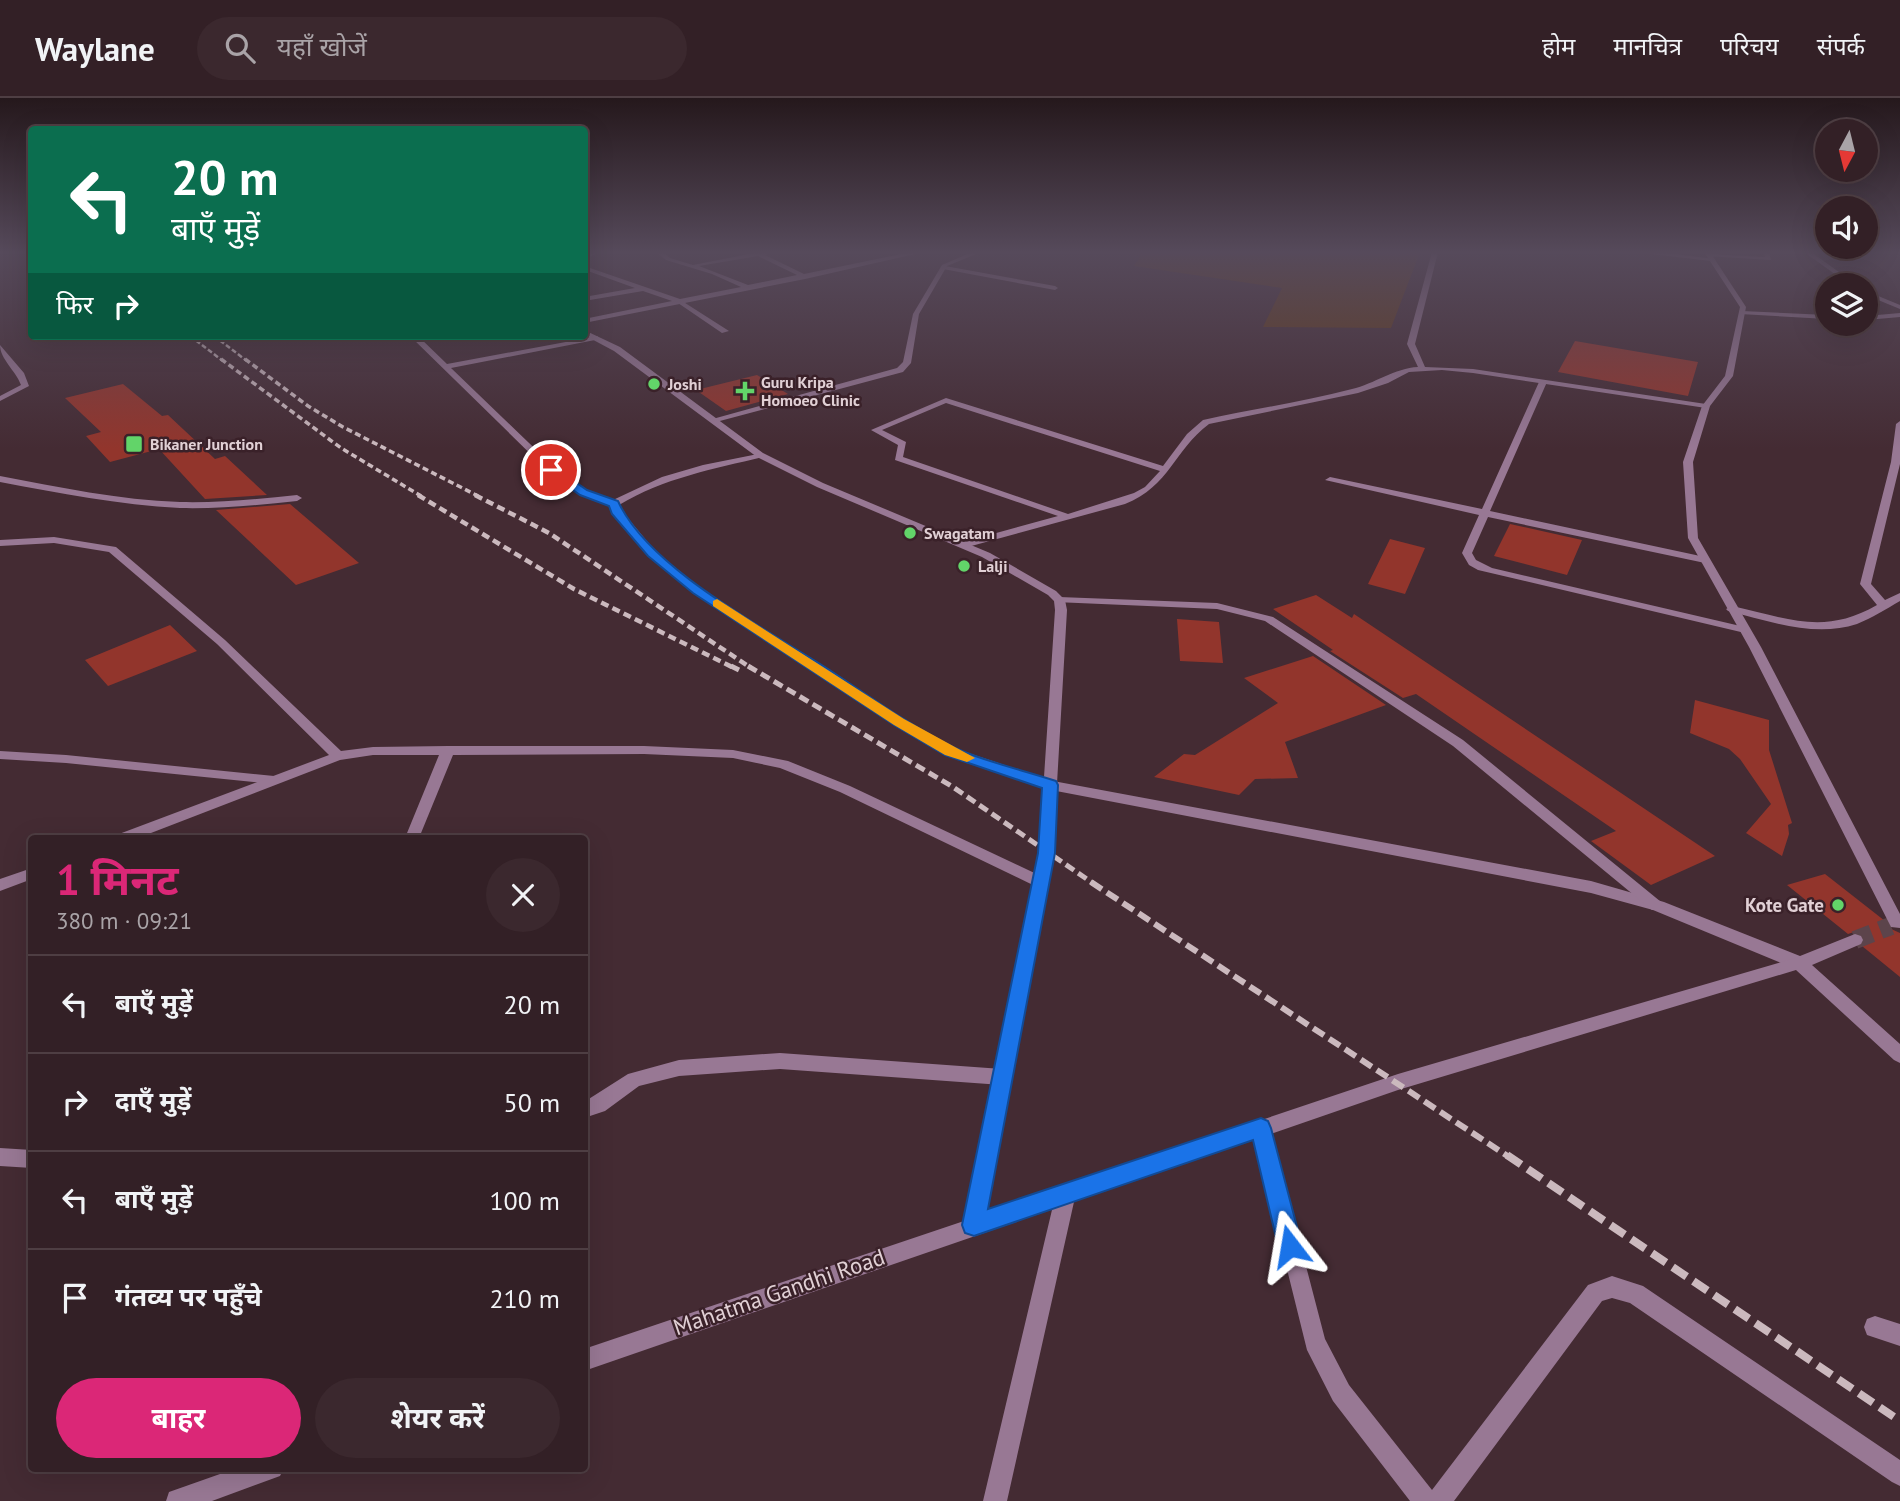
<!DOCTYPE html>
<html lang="hi">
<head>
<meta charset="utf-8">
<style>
	body { margin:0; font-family:"PT Sans","Noto Sans Devanagari",sans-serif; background:#3b282e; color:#f1f3f6; height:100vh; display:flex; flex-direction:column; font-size:26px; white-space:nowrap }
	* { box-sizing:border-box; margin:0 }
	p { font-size:23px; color:#a9a3a7 }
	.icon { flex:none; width:38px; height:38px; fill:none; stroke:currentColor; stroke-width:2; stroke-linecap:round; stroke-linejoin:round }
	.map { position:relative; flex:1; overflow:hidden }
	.drawer { position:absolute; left:28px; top:737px; width:560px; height:637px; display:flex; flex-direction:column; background:#332026; border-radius:7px; box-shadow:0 7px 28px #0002,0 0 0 2px #4e3e43 }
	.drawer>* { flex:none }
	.hud { position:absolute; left:28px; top:28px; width:560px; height:214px; border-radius:7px; box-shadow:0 7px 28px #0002,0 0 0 2px #4e3e43; background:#0b6e4f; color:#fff; overflow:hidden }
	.needle { width:46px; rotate:187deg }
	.tools { position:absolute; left:1815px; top:21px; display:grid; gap:14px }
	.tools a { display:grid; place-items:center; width:63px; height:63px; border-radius:50%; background:#332026; box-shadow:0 7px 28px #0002,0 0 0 2px #4e3e43; font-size:35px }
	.pin { position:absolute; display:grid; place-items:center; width:60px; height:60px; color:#fff; margin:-30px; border:4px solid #fff; border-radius:50%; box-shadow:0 2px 7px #0007 }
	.me { position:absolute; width:77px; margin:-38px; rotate:346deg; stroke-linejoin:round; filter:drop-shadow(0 0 5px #0008) }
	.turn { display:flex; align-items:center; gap:24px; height:147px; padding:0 28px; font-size:32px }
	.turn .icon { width:91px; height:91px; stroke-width:2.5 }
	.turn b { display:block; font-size:49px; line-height:60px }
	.then { display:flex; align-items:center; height:66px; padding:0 28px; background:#0003; gap:14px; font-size:26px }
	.round { display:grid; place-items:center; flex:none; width:74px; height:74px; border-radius:37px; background:#3b282e }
	.headline { display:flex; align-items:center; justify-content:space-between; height:119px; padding:0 28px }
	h1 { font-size:42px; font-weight:700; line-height:52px; color:#db2777 }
	.action { display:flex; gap:14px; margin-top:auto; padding:14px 28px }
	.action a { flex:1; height:80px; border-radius:42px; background:#db2777; color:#fff; font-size:28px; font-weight:700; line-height:80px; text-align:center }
	.action a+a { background:#3b282e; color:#f1f3f6 }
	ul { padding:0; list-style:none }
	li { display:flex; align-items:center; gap:21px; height:98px; padding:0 28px; border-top:2px solid #4e3e43 }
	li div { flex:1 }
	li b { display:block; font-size:26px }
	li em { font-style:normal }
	header { display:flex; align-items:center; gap:42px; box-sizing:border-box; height:98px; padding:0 35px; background:#332026; border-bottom:2px solid #4e3e43 }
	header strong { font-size:33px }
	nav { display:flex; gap:38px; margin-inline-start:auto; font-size:24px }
	.search { width:490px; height:63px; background:#3b282e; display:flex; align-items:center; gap:18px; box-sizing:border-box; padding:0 24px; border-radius:38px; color:#a9a3a7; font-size:26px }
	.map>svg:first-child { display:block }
	.green { fill:#613814 }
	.building { fill:#92352c }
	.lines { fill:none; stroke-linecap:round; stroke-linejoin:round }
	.tertiary-tunnel { stroke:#5c444b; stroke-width:18; stroke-dasharray:18 9; stroke-linecap:butt }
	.service { fill:#987894; fill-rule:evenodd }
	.pedestrian { fill:#987894; fill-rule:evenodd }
	.minor { fill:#987894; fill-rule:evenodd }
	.tertiary { fill:#987894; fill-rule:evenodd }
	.rail-far5 { stroke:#cbb9be; stroke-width:2.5; stroke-dasharray:5 2.5; stroke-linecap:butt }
	.rail-far4 { stroke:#cbb9be; stroke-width:3.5; stroke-dasharray:6 3.5; stroke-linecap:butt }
	.rail-far3 { stroke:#cbb9be; stroke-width:4.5; stroke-dasharray:8 4.5; stroke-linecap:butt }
	.rail-far2 { stroke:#cbb9be; stroke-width:5; stroke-dasharray:10 5; stroke-linecap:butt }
	.rail-far1 { stroke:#cbb9be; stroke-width:6; stroke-dasharray:13 6; stroke-linecap:butt }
	.rail { stroke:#cbb9be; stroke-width:8; stroke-dasharray:17 8; stroke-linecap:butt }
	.route { fill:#1a73e8; stroke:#114b97; stroke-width:2 }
	.slow { fill:#f59e0b }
	.poi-dot { fill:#62d469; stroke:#3a2129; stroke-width:2.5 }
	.labels { text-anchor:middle; stroke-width:5; stroke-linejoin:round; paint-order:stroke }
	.far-poi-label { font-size:16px; font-weight:bold; fill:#e1d0d5; stroke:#3a2129; text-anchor:start }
	.poi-label { font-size:19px; font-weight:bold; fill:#e1d0d5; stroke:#3a2129; text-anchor:end }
	.near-street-label { font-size:23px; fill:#e1d0d5; stroke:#3a2129 }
</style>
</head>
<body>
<header>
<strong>Waylane</strong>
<div class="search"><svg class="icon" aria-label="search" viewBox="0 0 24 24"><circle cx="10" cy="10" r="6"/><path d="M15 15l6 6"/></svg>यहाँ खोजें</div>
<nav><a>होम</a><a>मानचित्र</a><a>परिचय</a><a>संपर्क</a></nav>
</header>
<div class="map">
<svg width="1900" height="1403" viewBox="0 0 1900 1403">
	<rect width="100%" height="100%" fill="#442b33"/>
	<path class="green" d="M 1124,154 L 1420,154 L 1391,230 L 1263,229 L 1282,190 L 1134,168 L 1141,157 Z"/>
	<path class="building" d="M 1575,243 L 1698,264 L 1688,298 L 1558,274 Z
		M 757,277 L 788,296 L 726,313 L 696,292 Z
		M 123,286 L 162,318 L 168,317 L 215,361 L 225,358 L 267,397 L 205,401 L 159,351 L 110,364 L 86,338 L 101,334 L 65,300 Z
		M 290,406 L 359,465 L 296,487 L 216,412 Z
		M 1510,426 L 1582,442 L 1567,477 L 1494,458 Z
		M 1390,441 L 1425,450 L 1405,496 L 1368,486 Z
		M 1316,497 L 1352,520 L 1354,516 L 1715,758 L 1651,787 L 1591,743 L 1616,733 L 1416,596 L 1403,600 L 1330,553 L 1333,552 L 1273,511 Z
		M 1177,521 L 1219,524 L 1223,565 L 1180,563 Z
		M 170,527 L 197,553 L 108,588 L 85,562 Z
		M 1313,558 L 1386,607 L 1285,644 L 1298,680 L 1255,681 L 1239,697 L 1154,679 L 1184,656 L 1195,657 L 1278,605 L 1244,580 Z
		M 1695,602 L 1769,622 L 1769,652 L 1792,725 L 1788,727 L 1789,736 L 1782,758 L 1746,735 L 1771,706 L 1740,661 L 1729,651 L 1690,635 Z
		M 1825,776 L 1885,823 L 1889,830 L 1900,835 L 1900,879 L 1862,848 L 1865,841 L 1862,836 L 1854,834 L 1848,836 L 1787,787 Z"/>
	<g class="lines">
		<path class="tertiary-tunnel" d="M 1855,842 L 1891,828"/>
		<path class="service" d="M 1634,154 L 1660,154 L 1714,161 L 1711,163 Z
			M 945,168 L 1055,188 L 1058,190 L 1055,192 L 943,171 Z
			M 680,202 L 682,203 L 729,233 L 722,235 L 678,205 Z
			M 410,238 L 418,238 L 447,266 L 598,238 L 595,242 L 451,270 L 555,370 L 587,393 L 613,402 L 662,379 L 703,367 L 763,355 L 763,359 C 713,371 664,380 619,407 L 621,412 L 656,454 L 702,491 L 904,621 L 956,651 L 1053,683 L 1591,783 L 1664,804 L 1805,860 L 1807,865 L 1805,870 L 1799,871 L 1793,870 L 1653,812 L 1591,795 L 1051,692 L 946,657 L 894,627 L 694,495 L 648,458 L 613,415 L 610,408 L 581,397 L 549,374 Z
			M 0,247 L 24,275 L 29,288 L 0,303 L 0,298 L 21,287 C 16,273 0,261 0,247 Z
			M 1543,282 L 1547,284 L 1490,413 L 1705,459 L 1710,462 L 1705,465 L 1488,419 L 1472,455 L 1476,462 L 1492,470 L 1749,530 L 1749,534 L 1745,535 L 1478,472 L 1469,467 L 1462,455 L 1479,417 L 1325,382 L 1330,379 L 1482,411 L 1539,284 Z
			M 0,378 C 59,389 119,402 180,404 C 219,405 258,401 297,397 L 302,400 L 297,403 C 258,407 219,411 180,410 C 119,407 59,395 0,384 Z
			M 0,653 L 66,657 L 274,678 L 281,682 L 274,686 L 66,665 L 0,661 Z
			M 1875,1218 L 1900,1226 L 1900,1248 L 1867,1237 L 1864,1229 L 1867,1221 Z"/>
		<path class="pedestrian" d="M 1059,499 L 1217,505 L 1273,519 L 1463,642 L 1666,808 L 1664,812 L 1652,812 L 1453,648 L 1265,523 L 1217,511 L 1055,504 L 1055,500 Z"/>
		<path class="minor" d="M 656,154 L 663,154 L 670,160 L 693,167 L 759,154 L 774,154 L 765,157 L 804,176 L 911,154 L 924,154 L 805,181 L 584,225 L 584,221 L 672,203 L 643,193 L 584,203 L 584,199 L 635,190 L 588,173 L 590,170 L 680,201 L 741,189 L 712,176 L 666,162 ZM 758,158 L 797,177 L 748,187 L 699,168 Z
			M 972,154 L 981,154 L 947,168 L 919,216 L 911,265 L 903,274 L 716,324 L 709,322 L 897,270 L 903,264 L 913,216 L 942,167 Z
			M 1432,154 L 1438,154 L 1415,246 L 1425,269 L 1473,271 L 1706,306 L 1710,308 L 1706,310 L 1473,275 L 1442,272 L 1409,274 L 1388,285 L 1358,295 L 1209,326 C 1174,352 1170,388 1125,406 L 964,450 L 959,447 L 960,445 L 1058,418 L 895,362 L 898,347 L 871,332 L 946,300 L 1163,368 L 1187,336 L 1203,322 C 1252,311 1303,304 1352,291 C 1374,286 1395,270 1418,269 L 1407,246 ZM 946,305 L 1160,373 L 1145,389 L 1134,395 L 1068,416 L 903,359 L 906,344 L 882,332 Z
			M 1763,154 L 1769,154 L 1771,162 L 1706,158 L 1709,156 L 1765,159 Z
			M 1804,154 L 1811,154 L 1857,187 L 1850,187 Z
			M 1866,193 L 1900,207 L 1900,211 L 1866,197 Z
			M 1742,213 L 1827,217 L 1827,221 L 1740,216 Z
			M 1900,215 L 1900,219 L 1866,222 L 1866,218 Z
			M 1900,323 L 1900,366 L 1871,486 L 1885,502 L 1900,495 L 1900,503 C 1886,511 1872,520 1857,526 C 1814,540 1769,523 1728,513 L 1726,511 L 1732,508 C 1788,520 1823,538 1877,507 L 1860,486 L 1891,364 L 1896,326 Z
			M 54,439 L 116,449 L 225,542 L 341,653 L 373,649 L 448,648 L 644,648 L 733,652 L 788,663 L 850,688 L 1045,780 L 1048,784 L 1045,788 L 1035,788 L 840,694 L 780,670 L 733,660 L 644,656 L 453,657 L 419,740 L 405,740 L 439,657 L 373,657 L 340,662 L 138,740 L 117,740 L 119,736 L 329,657 L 217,546 L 109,454 L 54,445 L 0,448 L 0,442 Z
			M 32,770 L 32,781 L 0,793 L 0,781 Z
			M 780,955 L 1002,971 L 1008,973 L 1011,979 L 1008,985 L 1002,987 L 780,971 L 679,978 L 639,988 L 605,1013 L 584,1020 L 584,1004 L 628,976 L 679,962 Z
			M 1261,1022 L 1268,1024 L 1270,1030 L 1325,1241 L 1349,1287 L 1432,1392 L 1588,1187 L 1612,1178 L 1643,1188 L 1900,1362 L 1900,1388 L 1892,1384 L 1630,1205 L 1612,1200 L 1602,1203 L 1454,1403 L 1410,1403 L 1333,1303 L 1307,1252 L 1252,1030 L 1254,1024 Z
			M 0,1050 L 32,1052 L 32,1070 L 0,1068 Z
			M 1066,1086 L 1073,1088 L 1076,1095 L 1007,1403 L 983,1403 L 1056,1095 L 1059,1088 Z"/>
		<path class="tertiary" d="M 591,154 L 601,154 L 584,161 L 584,157 Z
			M 1704,154 L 1710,154 L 1746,209 L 1733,278 L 1710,308 L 1693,364 L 1698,440 L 1761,549 L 1900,816 L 1900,830 L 1891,829 L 1889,825 L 1749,549 L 1688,440 L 1683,364 L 1702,308 L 1725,278 L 1740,209 Z
			M 584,232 L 620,249 L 763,355 L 823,385 L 990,455 L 1056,493 L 1065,502 L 1067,512 L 1053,755 L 985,1115 L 1398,976 L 1795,860 L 1855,836 L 1861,838 L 1863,842 L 1861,846 L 1812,867 L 1900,946 L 1900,965 L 1894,962 L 1796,872 L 1398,992 L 584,1273 L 584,1251 L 964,1123 L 1039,755 L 1055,512 L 1054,503 L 1048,497 L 982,459 L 817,389 L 757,359 L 614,253 L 584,237 Z
			M 237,1370 L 284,1370 L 280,1378 L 212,1403 L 166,1403 L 169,1394 Z"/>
		<path class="rail-far5" d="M 190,238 L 223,263
			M 214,238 L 247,263"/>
		<path class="rail-far4" d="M 221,261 L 341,350 L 421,398
			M 245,261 L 308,308 L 343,329 L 478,398"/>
		<path class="rail-far3" d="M 418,397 L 574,491 L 734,570
			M 475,397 L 549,435 L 751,570"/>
		<path class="rail-far2" d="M 731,568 L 739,572
			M 748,568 L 953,689 L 1094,786"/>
		<path class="rail-far1" d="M 1091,784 L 1509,1059"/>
		<path class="rail" d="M 1507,1057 L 1900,1323"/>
	</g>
	<linearGradient id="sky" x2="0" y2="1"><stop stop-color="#25181c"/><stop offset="0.44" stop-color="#564a5b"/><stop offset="1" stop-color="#564a5b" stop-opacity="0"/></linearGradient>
	<rect width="1900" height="351" fill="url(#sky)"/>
	<path class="route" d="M 548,370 L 555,370 L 587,392 L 618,403 C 648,470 766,531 828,571 C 869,598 910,628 955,650 C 986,664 1023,672 1056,683 L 1058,687 L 1055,755 L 988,1111 L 1261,1020 L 1268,1023 L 1271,1030 L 1302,1148 L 1298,1156 L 1290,1159 L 1282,1156 L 1278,1148 L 1253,1042 L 974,1138 L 965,1135 L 962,1127 L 1038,755 L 1042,690 L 945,657 L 894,627 L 693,495 L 648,458 L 612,416 L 609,408 L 580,397 L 548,374 Z"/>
	<path class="slow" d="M 717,501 L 904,621 L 975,660 L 967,664 L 945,657 L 894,627 L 713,508 L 713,503 Z"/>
	<g class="poi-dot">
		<circle cx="654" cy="286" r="7"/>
		<path d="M741.5 282.5h7v7h7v7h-7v7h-7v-7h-7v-7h7z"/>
		<rect x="125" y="337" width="18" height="18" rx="3.5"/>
		<circle cx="910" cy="435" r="7"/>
		<circle cx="964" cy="468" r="7"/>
		<circle cx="1838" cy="807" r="7"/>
	</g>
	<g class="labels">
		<g class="far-poi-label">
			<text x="761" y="290">Guru Kripa<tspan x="761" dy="18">Homoeo Clinic</tspan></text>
			<text x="668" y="292">Joshi</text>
			<text x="150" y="352">Bikaner Junction</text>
			<text x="924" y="441">Swagatam</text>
			<text x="978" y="474">Lalji</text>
		</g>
		<g class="poi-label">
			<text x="1824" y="814">Kote Gate</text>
		</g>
		<g class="near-street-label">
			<text transform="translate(779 1194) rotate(-19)" y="8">Mahatma Gandhi Road</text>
		</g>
	</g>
</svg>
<div class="tools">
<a><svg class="needle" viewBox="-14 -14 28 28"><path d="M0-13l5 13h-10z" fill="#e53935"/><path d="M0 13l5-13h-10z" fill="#a9a3a7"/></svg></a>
<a><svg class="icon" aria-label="sound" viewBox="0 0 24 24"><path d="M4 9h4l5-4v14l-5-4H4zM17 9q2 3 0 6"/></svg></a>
<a><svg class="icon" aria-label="layers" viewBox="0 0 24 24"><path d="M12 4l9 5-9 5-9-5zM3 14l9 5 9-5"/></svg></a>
</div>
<div class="pin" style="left:551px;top:372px;background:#d93025"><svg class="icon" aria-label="arrive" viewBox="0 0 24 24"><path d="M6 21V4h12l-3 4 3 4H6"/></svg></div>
<svg class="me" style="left:1290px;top:1148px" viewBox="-20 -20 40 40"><path d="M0-17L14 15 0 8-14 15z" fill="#1a73e8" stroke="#fff" stroke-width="4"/></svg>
<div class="hud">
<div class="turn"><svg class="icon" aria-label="left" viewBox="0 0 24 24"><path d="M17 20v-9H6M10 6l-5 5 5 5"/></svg><div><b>20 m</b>बाएँ मुड़ें</div></div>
<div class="then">फिर<svg class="icon" aria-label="right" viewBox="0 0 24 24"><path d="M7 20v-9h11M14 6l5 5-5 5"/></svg></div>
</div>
<section class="drawer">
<div class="headline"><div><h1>1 मिनट</h1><p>380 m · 09:21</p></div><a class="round"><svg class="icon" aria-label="close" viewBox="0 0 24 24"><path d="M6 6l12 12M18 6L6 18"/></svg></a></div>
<ul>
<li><svg class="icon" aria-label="left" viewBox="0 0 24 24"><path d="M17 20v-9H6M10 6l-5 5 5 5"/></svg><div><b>बाएँ मुड़ें</b></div><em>20 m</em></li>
<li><svg class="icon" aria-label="right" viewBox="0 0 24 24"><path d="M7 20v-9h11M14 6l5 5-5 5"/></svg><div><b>दाएँ मुड़ें</b></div><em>50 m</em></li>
<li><svg class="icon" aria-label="left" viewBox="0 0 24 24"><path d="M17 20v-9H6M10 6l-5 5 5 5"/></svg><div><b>बाएँ मुड़ें</b></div><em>100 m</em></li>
<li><svg class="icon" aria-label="arrive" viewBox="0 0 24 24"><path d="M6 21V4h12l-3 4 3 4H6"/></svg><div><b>गंतव्य पर पहुँचे</b></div><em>210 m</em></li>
</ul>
<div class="action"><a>बाहर</a><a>शेयर करें</a></div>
</section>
</div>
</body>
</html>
